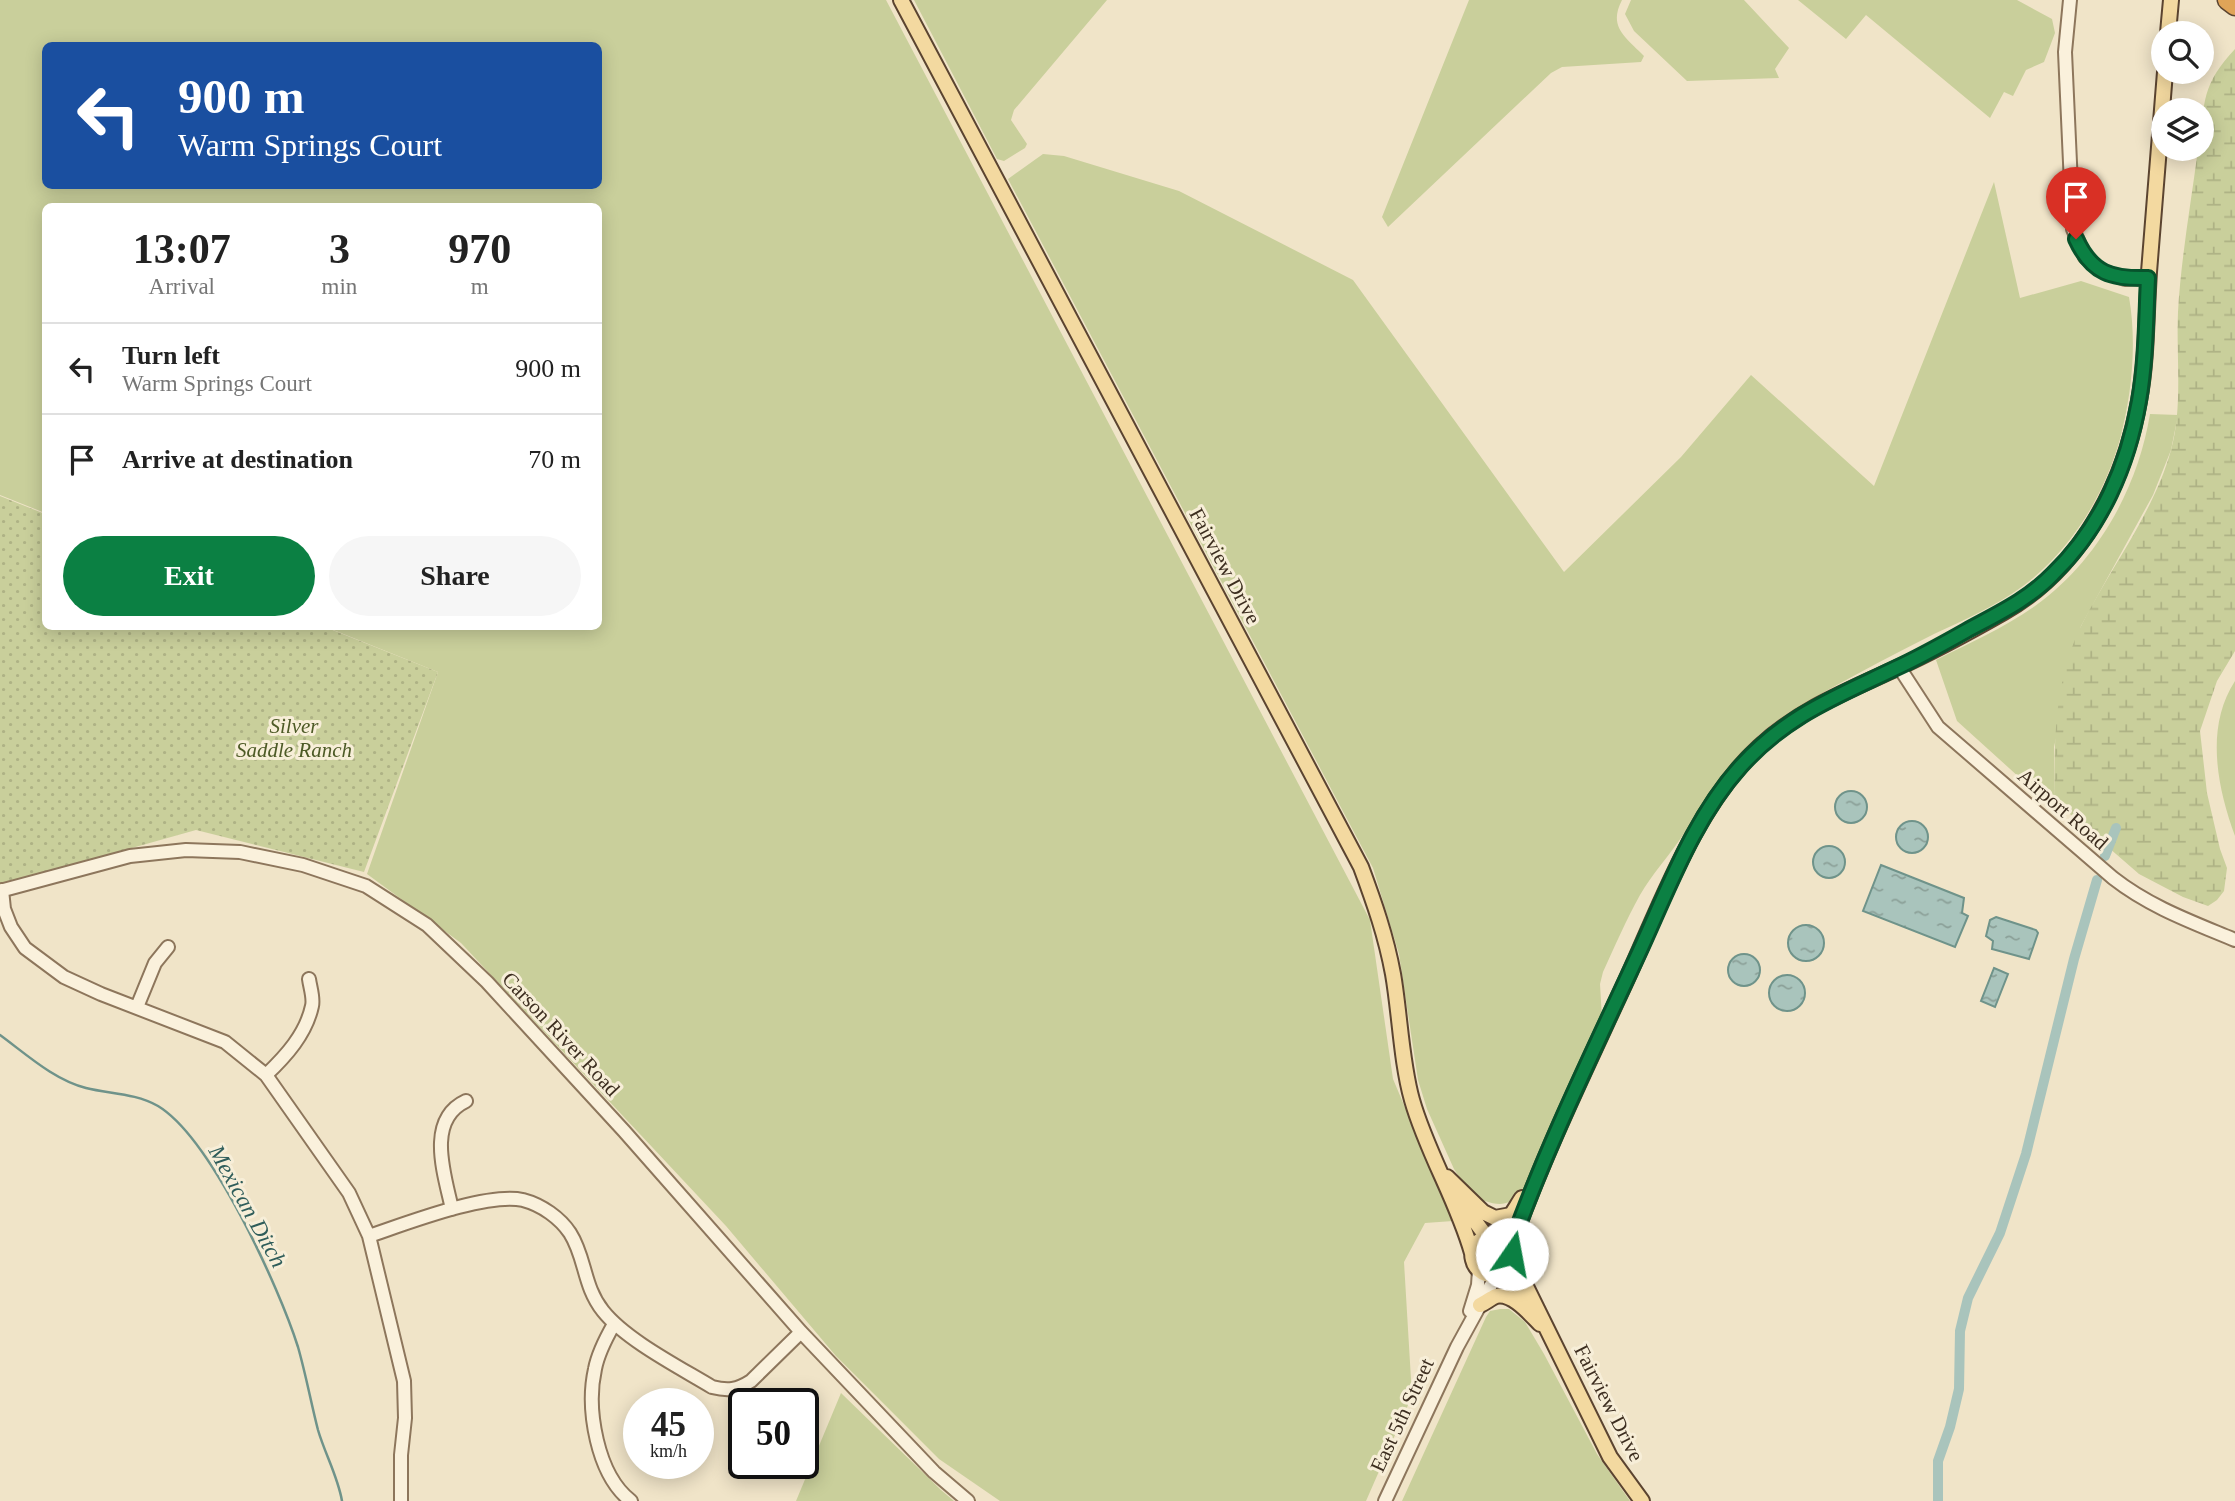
<!DOCTYPE html>
<html lang="en">
<head>
<meta charset="utf-8">
<style>
	body { margin:0; font-family:Georgia,serif; background:#f6f6f6; color:#222; height:100vh; display:flex; flex-direction:column; font-size:26px; white-space:nowrap }
	* { box-sizing:border-box; margin:0 }
	p { font-size:23px; color:#767676 }
	.icon { flex:none; width:38px; height:38px; fill:none; stroke:currentColor; stroke-width:2; stroke-linecap:round; stroke-linejoin:round }
	.map { position:relative; flex:1; overflow:hidden }
	.details { position:absolute; left:42px; top:203px; width:560px; height:427px; display:flex; flex-direction:column; background:#fff; border-radius:10px; box-shadow:0 4px 18px #0003 }
	.details>* { flex:none }
	.hud { position:absolute; left:42px; top:42px; width:560px; height:147px; border-radius:10px; box-shadow:0 4px 18px #0003; background:#1a4fa0; color:#fff; overflow:hidden }
	.buttons { position:absolute; left:2151px; top:21px; display:grid; gap:14px }
	.buttons a { display:grid; place-items:center; width:63px; height:63px; border-radius:50%; background:#fff; box-shadow:0 4px 18px #0003; font-size:35px }
	.speed { position:absolute; left:623px; top:1388px; display:flex; gap:14px; font-size:35px; font-weight:700; text-align:center }
	.speed>* { display:grid; place-content:center; width:91px; height:91px; border-radius:50%; background:#fff; box-shadow:0 4px 18px #0003; line-height:1 }
	.speed small { font-size:18px; font-weight:400 }
	.speed .limit { border:4px solid #111; border-radius:10px; background:#fff; color:#111 }
	.pin { position:absolute; display:grid; place-items:center; width:60px; height:60px; color:#fff; margin:-72px -30px; border-radius:50% 50% 50% 0; rotate:-45deg; box-shadow:0 0 7px #0007 }
	.pin .icon { rotate:45deg }
	.me { position:absolute; width:77px; margin:-38px; rotate:12deg; stroke-linejoin:round; filter:drop-shadow(0 0 5px #0008) }
	.turn { display:flex; align-items:center; gap:24px; height:147px; padding:0 21px; font-size:32px }
	.turn .icon { width:91px; height:91px; stroke-width:2.5 }
	.turn b { display:block; font-size:49px; line-height:60px }
	.eta { display:flex; justify-content:space-evenly; align-items:center; height:119px; text-align:center }
	.eta b { font-size:42px; font-weight:700; line-height:49px }
	.primary-button { display:flex; gap:14px; margin-top:auto; padding:14px 21px }
	.primary-button a { flex:1; height:80px; border-radius:42px; background:#0b8043; color:#fff; font-size:28px; font-weight:700; line-height:80px; text-align:center }
	.primary-button a+a { background:#f6f6f6; color:#222 }
	ul { padding:0; list-style:none }
	li { display:flex; align-items:center; gap:21px; height:91px; padding:0 21px; border-top:2px solid #e0e0e0 }
	li div { flex:1 }
	li b { display:block; font-size:26px }
	li em { font-style:normal }
	.map>svg:first-child { display:block }
	.green { fill:#c9cf9b; fill-rule:evenodd }
	.wetland { fill:url(#wetland-marsh) }
	.park { fill:url(#park-dots) }
	.water { fill:url(#water-ripples); stroke:#6f938a; stroke-width:2 }
	.lines { fill:none; stroke-linecap:round; stroke-linejoin:round }
	.stream { stroke:#6f938a; stroke-width:2.5 }
	.canal { stroke:#a9c4bc; stroke-width:10 }
	.minor-casing { stroke:#8d765c; stroke-width:16 }
	.major-casing { stroke:#5b4430; stroke-width:18 }
	.highway-casing { stroke:#5b4430; stroke-width:21 }
	.minor { stroke:#faf1dc; stroke-width:12 }
	.major { stroke:#f3d9a0; stroke-width:14 }
	.highway { stroke:#e0a458; stroke-width:18 }
	.route-casing { stroke:#07532c; stroke-width:18 }
	.route { stroke:#0b8043; stroke-width:12 }
	.labels { text-anchor:middle; stroke-width:6; stroke-linejoin:round; paint-order:stroke }
	.street-label { font-size:21px; fill:#3d2e20; stroke:#f7eed8 }
	.park-label { font-size:21px; font-style:italic; fill:#4d5a26; stroke:#f7eed8 }
	.water-label { font-size:23px; font-style:italic; fill:#2f5d5a; stroke:#f7eed8 }
</style>
</head>
<body>
<div class="map">
<svg width="2235" height="1501" viewBox="0 0 2235 1501">
	<defs>
		<pattern id="wetland-marsh" width="20" height="14" patternUnits="userSpaceOnUse" patternTransform="scale(1.75)"><rect width="20" height="14" fill="#c9cf9b"/><path d="M1 5h8M5 5V1M11 12h8M15 12V8" fill="none" stroke="#aeb285"/></pattern>
		<pattern id="park-dots" width="8" height="8" patternUnits="userSpaceOnUse" patternTransform="scale(1.75)"><rect width="8" height="8" fill="#c9cf9b"/><path d="M2 2h.1M6 6h.1" fill="none" stroke="#aeb285" stroke-width="1.8" stroke-linecap="round"/></pattern>
		<pattern id="water-ripples" width="26" height="14" patternUnits="userSpaceOnUse" patternTransform="scale(1.75)"><rect width="26" height="14" fill="#a9c4bc"/><path d="M2 4q2-2 4 0t4 0M15 11q2-2 4 0t4 0" fill="none" stroke="#8ba098"/></pattern>
	</defs>
	<rect width="100%" height="100%" fill="#f0e4c8"/>
	<path class="green" d="M 0,0 L 886,0 L 1370,920 L 1393,1079 L 1453,1221 L 1425,1223 L 1404,1262 L 1412,1396 L 1366,1501 L 1000,1501 L 939,1459 L 836,1356 L 726,1226 L 461,943 L 367,874 L 438,672 L 326,627 L 598,626 L 598,206 L 46,206 L 45,513 L 0,495 ZM 46,46 L 598,46 L 598,186 L 46,186 Z
		M 914,0 L 1107,0 L 1014,110 L 1011,120 L 1027,144 L 1025,148 L 1004,161 L 997,159 Z
		M 1469,0 L 1622,0 C 1608,27 1625,37 1644,56 L 1641,62 L 1562,67 L 1551,73 L 1388,227 L 1382,217 Z
		M 1631,0 L 1744,0 L 1789,48 L 1775,69 L 1779,78 L 1687,81 L 1634,31 L 1625,14 Z
		M 1798,0 L 2017,0 L 2052,19 L 2055,33 L 2044,62 L 2026,70 L 2013,96 L 2004,92 L 1990,118 L 1866,15 L 1846,39 Z
		M 1043,154 L 1064,156 L 1179,191 L 1353,280 L 1564,572 L 1681,457 L 1751,375 L 1874,486 L 1994,182 L 2020,298 L 2081,281 L 2129,297 C 2137,343 2132,394 2120,439 C 2104,496 2071,550 2023,586 C 1996,606 1964,620 1934,634 C 1898,652 1862,671 1826,691 C 1804,704 1779,717 1760,734 C 1727,763 1708,801 1683,835 C 1669,856 1652,874 1640,895 C 1626,920 1615,946 1603,972 L 1600,984 L 1602,1018 L 1521,1194 C 1509,1205 1500,1206 1485,1201 L 1481,1205 L 1467,1189 L 1454,1169 L 1427,1109 L 1418,1080 L 1399,954 L 1373,868 L 1008,179 Z
		M 2150,414 L 2178,415 L 2171,450 L 2153,495 L 2081,626 L 2054,747 L 2055,801 L 2051,806 L 1957,721 L 1936,660 C 1969,643 2004,628 2035,606 C 2097,562 2138,488 2150,414 Z
		M 2235,681 L 2235,836 C 2217,787 2205,727 2235,681 Z
		M 1500,1309 L 1509,1309 L 1525,1322 L 1544,1354 L 1597,1454 L 1630,1501 L 1402,1501 L 1486,1317 L 1490,1311 Z
		M 841,1393 L 941,1490 L 954,1501 L 796,1501 Z"/>
	<path class="wetland" d="M 2235,49 L 2235,651 L 2217,681 L 2200,731 L 2207,793 L 2220,849 L 2227,868 L 2224,891 L 2217,900 L 2208,906 L 2183,897 L 2139,874 L 2055,801 C 2054,739 2054,681 2082,624 C 2111,567 2154,512 2171,450 C 2183,408 2176,356 2178,312 C 2181,258 2191,203 2198,149 L 2202,149 C 2202,103 2203,83 2235,49 Z"/>
	<path class="park" d="M 0,496 L 45,514 L 46,626 L 325,627 L 438,672 L 364,872 L 196,830 L 0,885 Z"/>
	<path class="water" d="M1835 807a16 16 0 1 1 32 0a16 16 0 1 1-32 0Z
		M1896 837a16 16 0 1 1 32 0a16 16 0 1 1-32 0Z
		M1813 862a16 16 0 1 1 32 0a16 16 0 1 1-32 0Z
		M 1881,865 L 1964,898 L 1962,913 L 1968,916 L 1955,947 L 1863,911 Z
		M 1996,917 L 2036,930 L 2038,933 L 2029,959 L 1992,949 L 1993,941 L 1986,936 L 1990,920 Z
		M1788 943a18 18 0 1 1 36 0a18 18 0 1 1-36 0Z
		M1728 970a16 16 0 1 1 32 0a16 16 0 1 1-32 0Z
		M 1994,968 L 2008,974 L 1995,1007 L 1981,1001 Z
		M1769 993a18 18 0 1 1 36 0a18 18 0 1 1-36 0Z"/>
	<g class="lines">
		<path class="stream" d="M 0,1035 C 26,1054 54,1080 86,1088 C 110,1094 135,1093 158,1106 C 211,1138 279,1287 298,1347 C 306,1375 311,1403 318,1430 C 325,1454 338,1477 342,1501"/>
		<path class="canal" d="M 2105,856 L 2116,828
			M 1938,1501 L 1938,1461 L 1950,1427 L 1959,1389 L 1960,1331 L 1968,1298 L 2000,1233 L 2026,1154 L 2074,959 L 2097,880"/>
		<defs>
			<path id="minor" d="M 2070,0 L 2065,52 L 2073,229 L 2085,257 L 2100,270 L 2125,279 L 2148,278
				M 1899,667 L 1938,727 L 2113,878 C 2150,907 2192,922 2235,940
				M 2,890 L 4,909 L 11,927 L 25,948 L 64,977 L 101,994 L 225,1042 L 266,1075 L 349,1193 L 369,1236 L 404,1381 L 405,1418 L 401,1455 L 401,1501
				M 0,891 L 130,856 L 186,850 L 240,852 L 303,865 L 366,886 L 427,925 L 487,982 L 624,1131 L 801,1332 L 934,1472 L 968,1501
				M 137,1007 L 155,963 L 168,947
				M 266,1075 C 286,1056 306,1034 312,1006 C 314,998 310,987 309,979
				M 452,1209 C 445,1176 425,1120 466,1101
				M 369,1236 C 405,1224 487,1192 523,1200 C 542,1205 560,1218 570,1233 C 586,1258 583,1286 603,1311 C 626,1340 679,1367 712,1387 C 728,1391 737,1390 751,1381 L 801,1332
				M 1470,1311 L 1478,1285 L 1479,1270
				M 614,1324 C 606,1338 598,1353 595,1369 C 586,1409 597,1475 631,1501
				M 1385,1501 L 1457,1347 L 1497,1274"/>
			<path id="major" d="M 901,0 L 1361,867 C 1374,902 1386,936 1393,974 C 1400,1014 1401,1061 1412,1100 C 1427,1153 1457,1200 1472,1253
				M 2168,33 L 2171,0
				M 1447,1177 L 1483,1212 L 1495,1218 L 1511,1215
				M 1460,1201 L 1486,1236
				M 1493,1235 C 1506,1237 1512,1245 1512,1258 L 1504,1271 C 1497,1275 1490,1277 1483,1273 C 1478,1270 1474,1265 1473,1260 C 1467,1237 1493,1238 1503,1226 C 1510,1218 1516,1207 1522,1198
				M 1511,1246 C 1543,1156 1585,1070 1625,983 C 1661,905 1695,806 1759,747 C 1799,710 1847,691 1895,669 C 1932,652 1969,632 2004,612 C 2080,569 2124,485 2139,401 C 2147,359 2146,315 2149,272 C 2154,205 2160,139 2165,72
				M 1512,1258 L 1610,1457 L 1642,1501
				M 1501,1273 L 1530,1304
				M 1480,1305 C 1485,1303 1491,1298 1496,1296 C 1512,1292 1530,1314 1540,1324"/>
			<path id="highway" d="M 2227,0 L 2235,6"/>
		</defs>
		<use href="#minor" class="minor-casing"/>
		<use href="#major" class="major-casing"/>
		<use href="#highway" class="highway-casing"/>
		<use href="#minor" class="minor"/>
		<use href="#major" class="major"/>
		<use href="#highway" class="highway"/>
	</g>
	<g class="lines">
		<defs>
			<path id="route" d="M 1512,1254 L 1511,1246 C 1546,1148 1592,1054 1636,959 C 1667,893 1692,820 1741,766 C 1787,715 1836,697 1896,668 C 1920,657 1943,644 1966,631 C 1997,614 2028,600 2053,574 C 2101,528 2128,465 2139,401 C 2146,361 2146,319 2148,278 C 2112,279 2092,274 2076,239"/>
		</defs>
		<use href="#route" class="route-casing"/>
		<use href="#route" class="route"/>
	</g>
	<g class="labels">
		<g class="street-label">
			<text transform="translate(1225 566) rotate(62)" y="7">Fairview Drive</text>
			<text transform="translate(2063 809) rotate(41)" y="7">Airport Road</text>
			<text transform="translate(561 1034) rotate(47)" y="7">Carson River Road</text>
			<text transform="translate(1609 1403) rotate(63)" y="7">Fairview Drive</text>
			<text transform="translate(1402 1415) rotate(-65)" y="7">East 5th Street</text>
		</g>
		<g class="park-label">
			<text x="294" y="733">Silver<tspan x="294" dy="24">Saddle Ranch</tspan></text>
		</g>
		<g class="water-label">
			<text transform="translate(248 1206) rotate(61)" y="8">Mexican Ditch</text>
		</g>
	</g>
</svg>
<div class="buttons">
<a><svg class="icon" aria-label="search" viewBox="0 0 24 24"><circle cx="10" cy="10" r="6"/><path d="M15 15l6 6"/></svg></a>
<a><svg class="icon" aria-label="layers" viewBox="0 0 24 24"><path d="M12 4l9 5-9 5-9-5zM3 14l9 5 9-5"/></svg></a>
</div>
<div class="speed"><div>45<small>km/h</small></div><div class="limit">50</div></div>
<div class="pin" style="left:2076px;top:239px;background:#d93025"><svg class="icon" aria-label="arrive" viewBox="0 0 24 24"><path d="M6 21V4h12l-3 4 3 4H6"/></svg></div>
<svg class="me" style="left:1512px;top:1254px" viewBox="-20 -20 40 40"><circle r="19" fill="#fff"/><path d="M0-13L10 11 0 6-10 11z" fill="#0b8043"/></svg>
<div class="hud">
<div class="turn"><svg class="icon" aria-label="left" viewBox="0 0 24 24"><path d="M17 20v-9H6M10 6l-5 5 5 5"/></svg><div><b>900 m</b>Warm Springs Court</div></div>
</div>
<section class="details">
<div class="eta">
<div><b>13:07</b><p>Arrival</p></div>
<div><b>3</b><p>min</p></div>
<div><b>970</b><p>m</p></div>
</div>
<ul>
<li><svg class="icon" aria-label="left" viewBox="0 0 24 24"><path d="M17 20v-9H6M10 6l-5 5 5 5"/></svg><div><b>Turn left</b><p>Warm Springs Court</p></div><em>900 m</em></li>
<li><svg class="icon" aria-label="arrive" viewBox="0 0 24 24"><path d="M6 21V4h12l-3 4 3 4H6"/></svg><div><b>Arrive at destination</b></div><em>70 m</em></li>
</ul>
<div class="primary-button"><a>Exit</a><a>Share</a></div>
</section>
</div>
</body>
</html>
